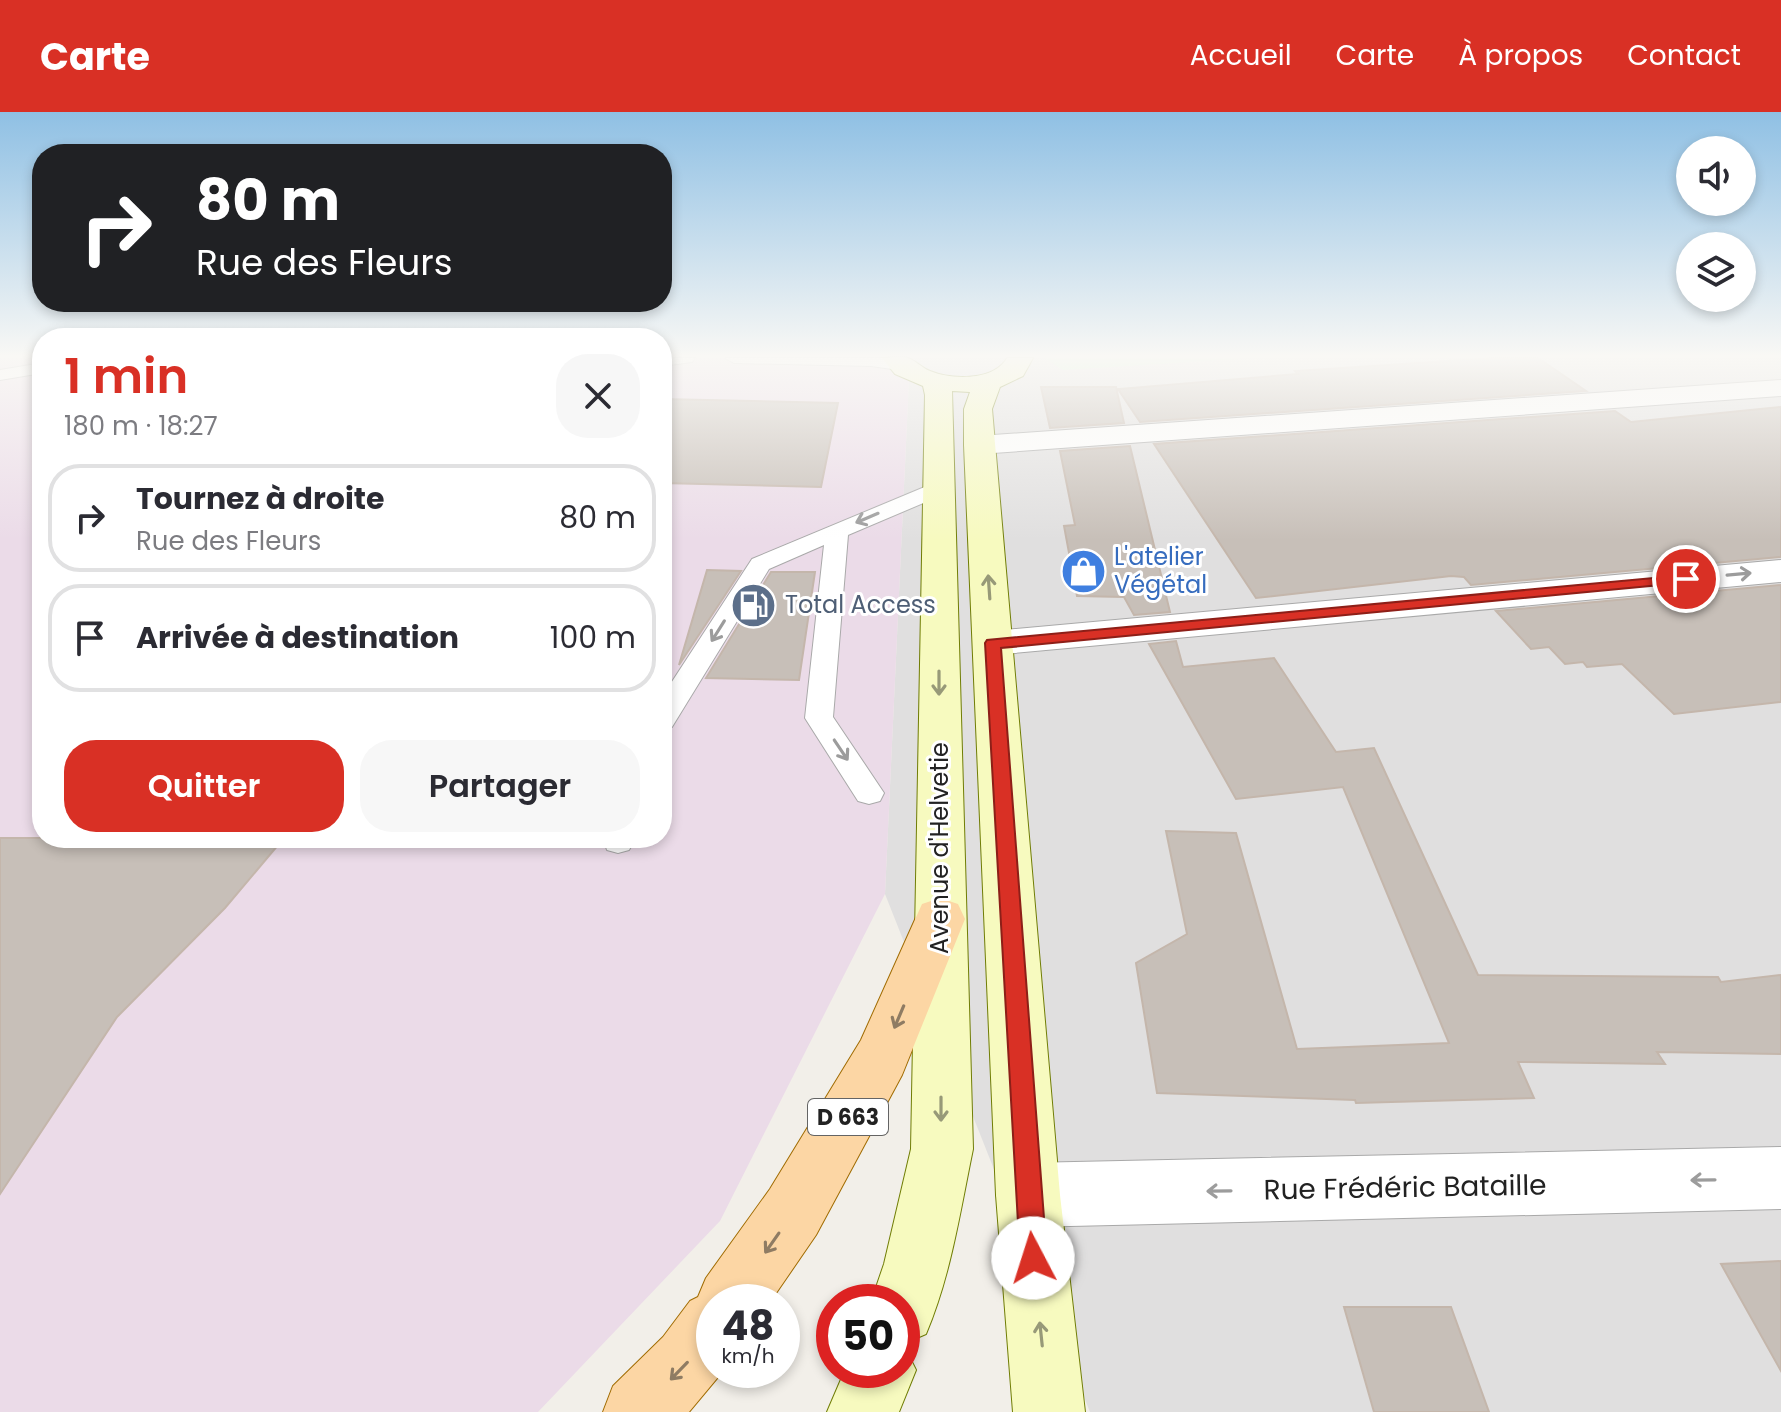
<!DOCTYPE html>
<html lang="fr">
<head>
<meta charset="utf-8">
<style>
	body { margin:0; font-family:Poppins,sans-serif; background:#f7f7f7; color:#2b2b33; height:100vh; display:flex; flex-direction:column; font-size:30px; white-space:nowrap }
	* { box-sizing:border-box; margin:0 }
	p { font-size:26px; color:#7c7c81 }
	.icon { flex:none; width:44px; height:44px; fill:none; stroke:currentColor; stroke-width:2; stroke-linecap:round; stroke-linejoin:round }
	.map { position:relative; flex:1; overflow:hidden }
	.panel { position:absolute; left:32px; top:216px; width:640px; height:520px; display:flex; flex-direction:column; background:#fff; border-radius:32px; box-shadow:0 4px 12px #0003 }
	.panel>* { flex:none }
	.banner { position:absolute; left:32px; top:32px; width:640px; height:168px; border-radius:32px; box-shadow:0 4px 12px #0003; background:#202124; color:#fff; overflow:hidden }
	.fabs { position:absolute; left:1676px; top:24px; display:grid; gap:16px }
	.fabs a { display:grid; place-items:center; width:80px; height:80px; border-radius:50%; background:#fff; box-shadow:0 4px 12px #0003; font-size:40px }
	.speed { position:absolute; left:696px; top:1172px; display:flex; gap:16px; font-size:40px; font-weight:700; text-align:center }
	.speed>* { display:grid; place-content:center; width:104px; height:104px; border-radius:50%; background:#fff; box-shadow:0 4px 12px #0003; line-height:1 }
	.speed small { font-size:20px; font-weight:400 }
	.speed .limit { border:12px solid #d22; background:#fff; color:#111 }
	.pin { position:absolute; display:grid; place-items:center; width:68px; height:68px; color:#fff; margin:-34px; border:4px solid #fff; border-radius:50%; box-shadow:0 2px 8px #0007 }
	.me { position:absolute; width:88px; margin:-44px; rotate:355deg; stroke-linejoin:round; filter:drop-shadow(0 0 6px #0008) }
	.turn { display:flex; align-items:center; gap:28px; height:168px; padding:0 32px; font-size:36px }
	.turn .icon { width:104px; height:104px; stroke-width:2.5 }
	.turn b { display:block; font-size:56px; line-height:68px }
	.round { display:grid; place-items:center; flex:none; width:84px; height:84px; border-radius:32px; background:#f7f7f7 }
	.summary { display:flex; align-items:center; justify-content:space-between; height:136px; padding:0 32px }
	h1 { font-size:48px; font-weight:600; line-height:60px; color:#d93025 }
	.button { display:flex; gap:16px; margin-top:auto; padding:16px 32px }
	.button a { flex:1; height:92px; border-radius:32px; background:#d93025; color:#fff; font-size:32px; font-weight:600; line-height:92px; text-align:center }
	.button a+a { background:#f7f7f7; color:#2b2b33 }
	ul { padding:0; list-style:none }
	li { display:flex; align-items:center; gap:24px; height:108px; margin:0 16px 12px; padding:0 16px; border:4px solid #e1e1e2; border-radius:32px }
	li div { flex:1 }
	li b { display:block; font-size:30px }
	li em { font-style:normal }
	header { display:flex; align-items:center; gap:48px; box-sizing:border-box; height:112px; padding:0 40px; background:#d93025; color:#fff }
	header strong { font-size:38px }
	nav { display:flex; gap:44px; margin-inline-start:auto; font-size:28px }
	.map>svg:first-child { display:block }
	.residential { fill:#e0dfdf }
	.industrial { fill:#ebdbe8 }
	.park { fill:#c8facc }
	.building { fill:#c7bfb8; stroke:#c4b6ab; stroke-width:2 }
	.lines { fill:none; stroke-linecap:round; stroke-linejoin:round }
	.lane-casing { stroke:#a9a9a9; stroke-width:2 }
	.street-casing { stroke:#a9a9a9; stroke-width:2 }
	.secondary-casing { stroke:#707d05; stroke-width:2 }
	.primary-casing { stroke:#a06b00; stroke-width:2 }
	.lane { fill:#fff; fill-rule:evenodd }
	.street { fill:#fff; fill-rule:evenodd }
	.secondary { fill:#f7fabf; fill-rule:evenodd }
	.primary { fill:#fcd6a4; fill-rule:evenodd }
	.oneway { stroke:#9c9c9c }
	.oneway2 { stroke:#979978 }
	.oneway3 { stroke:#8f7c63 }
	.route { fill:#d93025; stroke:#8d1f18; stroke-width:2 }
	.labels { text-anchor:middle; stroke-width:6; stroke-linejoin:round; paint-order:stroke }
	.shield { fill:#fff; stroke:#646464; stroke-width:2 }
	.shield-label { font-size:22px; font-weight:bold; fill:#222 }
	.shop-label { font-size:24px; fill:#366cbe; stroke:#fff; text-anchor:start }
	.service-label { font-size:24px; fill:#4e5e75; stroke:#fff; text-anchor:start }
	.street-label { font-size:24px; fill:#222; stroke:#fff }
	.near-street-label { font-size:28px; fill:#222; stroke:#fff }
</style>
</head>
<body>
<header>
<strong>Carte</strong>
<nav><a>Accueil</a><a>Carte</a><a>À propos</a><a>Contact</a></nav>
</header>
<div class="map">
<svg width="1781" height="1300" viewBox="0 0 1781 1300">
	<rect width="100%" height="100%" fill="#f2efe9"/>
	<path class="residential" d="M 910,246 L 1781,246 L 1781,1300 L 1090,1300 L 885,782 Z"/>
	<path class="industrial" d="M 0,246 L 42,246 L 42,726 L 662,726 L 662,246 L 910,246 L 885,782 L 720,1109 L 538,1300 L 0,1300 Z"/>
	<path class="park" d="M 1045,246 L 1239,246 L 1240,247 L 1063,258 Z"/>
	<path class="building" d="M 1493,246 L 1538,246 L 1586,279 L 1140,310 L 1118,277 L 1298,262 L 1295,259 Z
		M 1041,275 L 1116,275 L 1124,311 L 1050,316 Z
		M 662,287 L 838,291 L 821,375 L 662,371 Z
		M 1781,295 L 1781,445 L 1471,473 L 1464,465 L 1451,464 L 1256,486 L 1154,332 L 1615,299 L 1631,310 Z
		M 1130,334 L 1170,500 L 1134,503 L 1124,485 L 1077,484 L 1064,414 L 1075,413 L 1060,339 Z
		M 707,458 L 741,459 L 679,553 Z
		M 771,460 L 815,460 L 799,568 L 706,566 Z
		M 1781,473 L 1781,590 L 1674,602 L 1622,552 L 1587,555 L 1583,550 L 1565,552 L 1549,535 L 1531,537 L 1496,499 Z
		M 1176,529 L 1183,555 L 1274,546 L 1336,640 L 1374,636 L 1478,863 L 1718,865 L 1721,870 L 1781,863 L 1781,942 L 1657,940 L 1665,952 L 1518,950 L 1534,986 L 1356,991 L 1355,988 L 1157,981 L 1136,851 L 1187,822 L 1166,719 L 1236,721 L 1297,937 L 1449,931 L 1343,675 L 1236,687 L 1149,532 Z
		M 0,726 L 284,726 L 225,796 L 117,905 L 0,1082 Z
		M 1781,1149 L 1781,1259 L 1721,1152 Z
		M 1344,1195 L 1451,1195 L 1489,1300 L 1374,1300 Z"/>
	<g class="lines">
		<defs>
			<path id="lane" d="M 662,246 L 695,246 L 692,250 L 662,254 Z
				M 725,246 L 886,246 L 905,249 L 908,253 L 899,258 L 871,254 L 734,251 Z
				M 42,251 L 42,261 L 0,268 L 0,258 Z
				M 939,369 L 947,371 L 950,376 L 947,381 L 848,423 L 833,605 L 884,681 L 880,689 L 869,692 L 858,689 L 805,606 L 824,433 L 769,457 L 672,615 L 662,618 L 662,585 L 752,447 Z
				M 603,726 L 636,726 L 629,738 L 618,741 L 607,738 Z"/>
			<path id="street" d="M 1781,268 L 1781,284 L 979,342 L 968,339 L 964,333 L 968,327 L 979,324 Z
				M 1781,448 L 1781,470 L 993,543 L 979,540 L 974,531 L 979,522 L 993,519 Z
				M 1781,1035 L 1781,1097 L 1028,1115 L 1006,1105 L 996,1083 L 1006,1061 L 1028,1051 Z"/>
			<path id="secondary" d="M 882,246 C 889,246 901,243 908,246 C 915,248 922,256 930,259 C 952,268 994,269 1007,246 L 1033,246 L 1023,264 L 1000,275 L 992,297 L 1060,1083 L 1085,1300 L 1013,1300 L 996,1083 L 964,333 L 964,297 L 970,280 L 952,279 L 973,1037 C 960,1100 951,1163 926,1222 L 903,1232 L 916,1258 L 899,1300 L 827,1300 L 845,1258 L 902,1258 L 902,1190 L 871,1190 L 884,1152 L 911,1037 L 925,283 L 923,274 L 895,262 Z"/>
			<path id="primary" d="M 940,786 L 958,792 L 965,807 L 902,963 L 816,1123 L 770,1190 L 714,1190 L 714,1258 L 724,1258 L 689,1300 L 603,1300 L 613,1274 L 663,1225 L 690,1189 L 698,1185 L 706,1166 L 770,1077 L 861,928 L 922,792 Z"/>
		</defs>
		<use href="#lane" class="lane-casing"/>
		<use href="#street" class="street-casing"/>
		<use href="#secondary" class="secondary-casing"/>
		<use href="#primary" class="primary-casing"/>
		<use href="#lane" class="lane"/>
		<use href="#street" class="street"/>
		<use href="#secondary" class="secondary"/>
		<use href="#primary" class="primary"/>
	</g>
	<defs><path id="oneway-shaft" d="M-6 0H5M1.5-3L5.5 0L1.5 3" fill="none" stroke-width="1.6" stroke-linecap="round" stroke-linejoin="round" transform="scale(2)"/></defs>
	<g class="oneway">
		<use href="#oneway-shaft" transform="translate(867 406) rotate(157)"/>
		<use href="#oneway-shaft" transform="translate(1739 462) rotate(-5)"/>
		<use href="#oneway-shaft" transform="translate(718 519) rotate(122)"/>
		<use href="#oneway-shaft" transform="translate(841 638) rotate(56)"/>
		<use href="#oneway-shaft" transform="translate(1703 1068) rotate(179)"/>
		<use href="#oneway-shaft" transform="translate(1219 1079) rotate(179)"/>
	</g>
	<g class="oneway2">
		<use href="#oneway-shaft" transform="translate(989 475) rotate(-94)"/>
		<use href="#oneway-shaft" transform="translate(939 571) rotate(90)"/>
		<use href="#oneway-shaft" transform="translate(941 997) rotate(90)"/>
		<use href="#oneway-shaft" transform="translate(1041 1222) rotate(-96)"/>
	</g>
	<g class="oneway3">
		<use href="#oneway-shaft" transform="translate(899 905) rotate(113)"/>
		<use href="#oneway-shaft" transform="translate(772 1131) rotate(125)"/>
		<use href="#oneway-shaft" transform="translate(679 1259) rotate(134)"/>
	</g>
	<linearGradient id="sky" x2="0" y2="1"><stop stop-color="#8fc0e4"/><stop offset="0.57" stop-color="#f9f8f5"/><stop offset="1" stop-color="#f9f8f5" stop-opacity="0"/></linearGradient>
	<rect width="1781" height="428" fill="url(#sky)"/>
	<path class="route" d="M 1686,463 L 1694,467 L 1692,470 L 1001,536 L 1047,1146 L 1043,1155 L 1033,1159 L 1024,1155 L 1020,1146 L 985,531 L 987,528 Z"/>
	<defs>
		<symbol id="shop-disc" viewBox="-11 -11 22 22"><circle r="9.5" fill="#3f7fe0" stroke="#fff"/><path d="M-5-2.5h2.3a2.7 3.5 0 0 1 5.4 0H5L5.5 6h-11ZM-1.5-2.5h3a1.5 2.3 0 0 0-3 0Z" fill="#fff"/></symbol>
		<symbol id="fuel-disc" viewBox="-11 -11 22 22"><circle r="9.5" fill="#5c6f8a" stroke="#fff"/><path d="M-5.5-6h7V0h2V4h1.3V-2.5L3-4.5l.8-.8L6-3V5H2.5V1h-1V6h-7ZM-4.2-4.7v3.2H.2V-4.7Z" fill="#fff"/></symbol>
	</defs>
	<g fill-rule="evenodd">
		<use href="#shop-disc" x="1058" y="434" width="51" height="51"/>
		<use href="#fuel-disc" x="728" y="468" width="51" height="51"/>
	</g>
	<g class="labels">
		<rect class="shield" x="808" y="987" width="80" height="36" rx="6"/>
		<g class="shield-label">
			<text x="848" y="1013">D 663</text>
		</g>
		<g class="shop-label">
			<text x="1114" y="453">L'atelier<tspan x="1114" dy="28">Végétal</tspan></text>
		</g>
		<g class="service-label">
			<text x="785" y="501">Total Access</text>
		</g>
		<g class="street-label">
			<text transform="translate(940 736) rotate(-90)" y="8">Avenue d'Helvetie</text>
		</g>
		<g class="near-street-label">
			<text transform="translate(1405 1075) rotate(-1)" y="10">Rue Frédéric Bataille</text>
		</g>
	</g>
</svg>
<div class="fabs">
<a><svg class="icon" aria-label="sound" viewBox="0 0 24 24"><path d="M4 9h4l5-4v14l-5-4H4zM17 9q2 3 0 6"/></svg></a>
<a><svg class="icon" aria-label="layers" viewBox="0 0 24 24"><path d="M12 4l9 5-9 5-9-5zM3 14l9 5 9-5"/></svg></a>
</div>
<div class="speed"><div>48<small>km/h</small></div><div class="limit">50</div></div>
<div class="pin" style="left:1686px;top:467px;background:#d93025"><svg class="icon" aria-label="arrive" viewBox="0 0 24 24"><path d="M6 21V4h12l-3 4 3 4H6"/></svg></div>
<svg class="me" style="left:1033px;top:1146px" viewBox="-20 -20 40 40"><circle r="19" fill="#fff"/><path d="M0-13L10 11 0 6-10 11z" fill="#d93025"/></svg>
<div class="banner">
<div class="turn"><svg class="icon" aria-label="right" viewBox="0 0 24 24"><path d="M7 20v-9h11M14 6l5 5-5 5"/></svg><div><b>80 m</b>Rue des Fleurs</div></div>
</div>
<section class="panel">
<div class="summary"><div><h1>1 min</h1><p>180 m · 18:27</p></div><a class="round"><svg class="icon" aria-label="close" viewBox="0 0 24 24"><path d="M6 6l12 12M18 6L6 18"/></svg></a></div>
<ul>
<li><svg class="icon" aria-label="right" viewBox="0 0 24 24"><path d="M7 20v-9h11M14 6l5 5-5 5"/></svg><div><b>Tournez à droite</b><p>Rue des Fleurs</p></div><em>80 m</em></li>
<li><svg class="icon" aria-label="arrive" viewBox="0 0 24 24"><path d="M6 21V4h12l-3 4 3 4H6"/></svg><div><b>Arrivée à destination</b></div><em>100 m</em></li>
</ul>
<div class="button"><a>Quitter</a><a>Partager</a></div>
</section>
</div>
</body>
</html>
